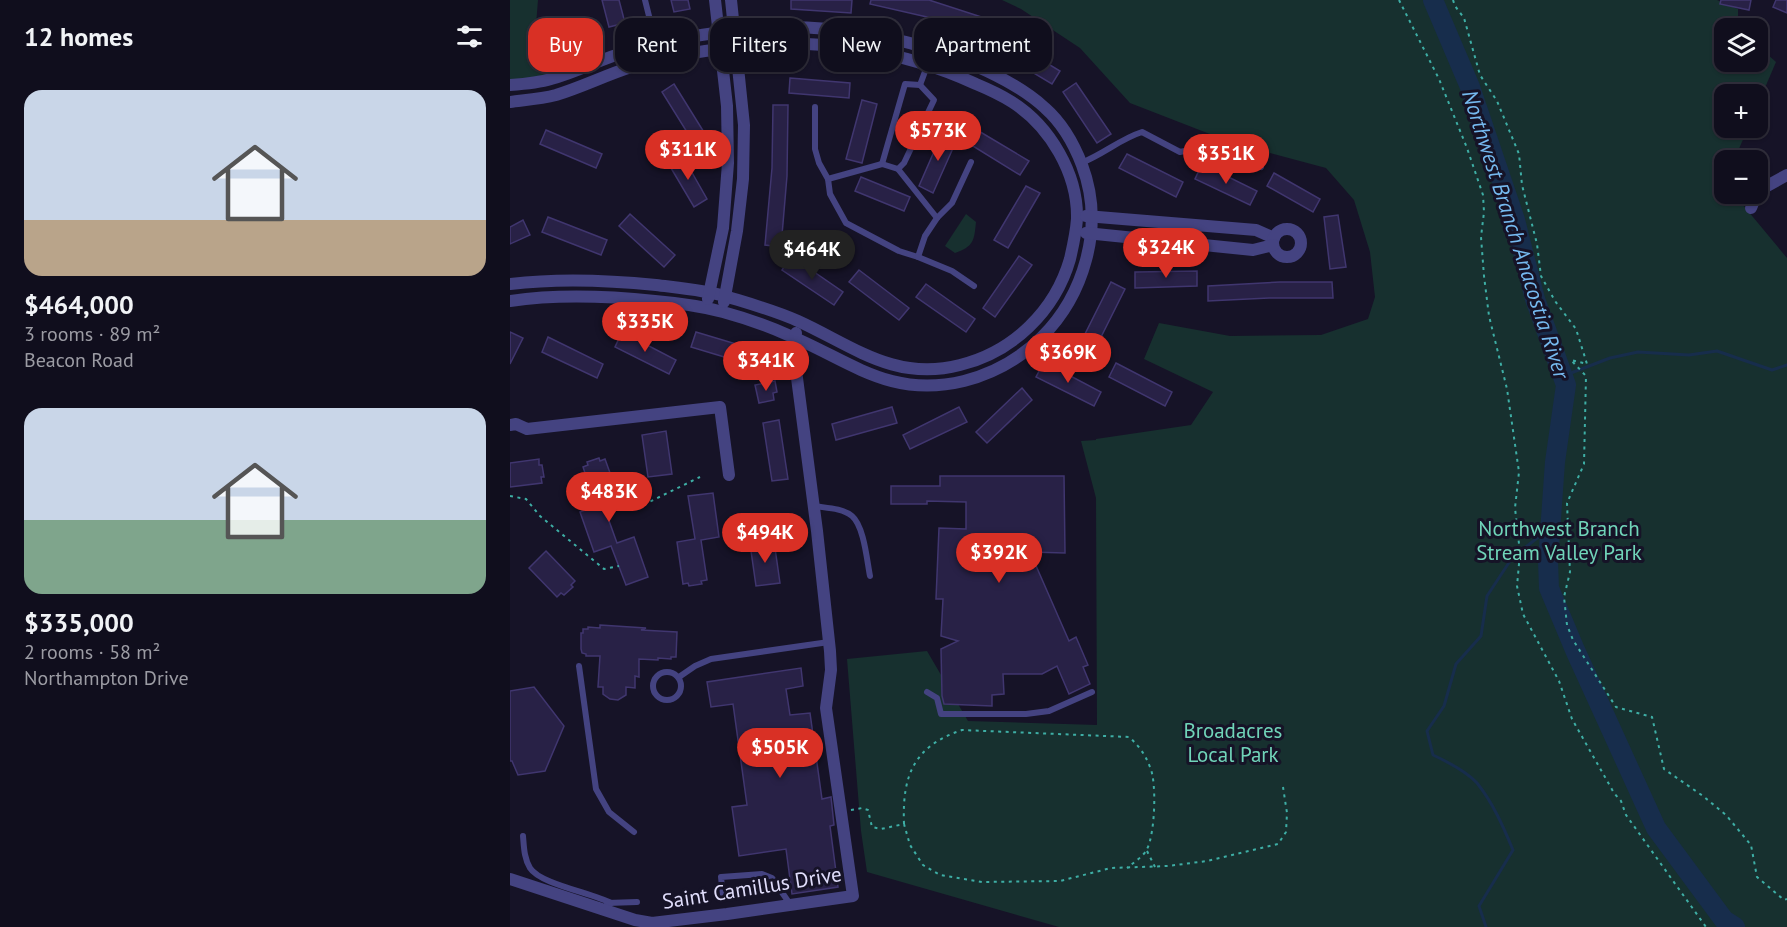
<!DOCTYPE html>
<meta charset="utf-8">
<style>
body{margin:0;font-family:"PT Sans",sans-serif;background:#191726;color:#f1f3f6;height:100vh;display:flex;flex-direction:column;font-size:22px;white-space:nowrap}
*{box-sizing:border-box;margin:0}
p{font-size:20px;color:#9c9ca4}
.icon{flex:none;width:33px;height:33px;fill:none;stroke:currentColor;stroke-width:2;stroke-linecap:round;stroke-linejoin:round}
.map{position:relative;flex:1;overflow:hidden}
.side{display:flex;flex-direction:column;background:#100e1d;width:510px}
.side>*{flex:none}
.banner{position:absolute;left:18px;top:18px;width:570px;height:54px;display:flex;gap:12px}
.buttons{position:absolute;left:1204px;top:18px;display:grid;gap:12px}
.buttons a{display:grid;place-items:center;width:54px;height:54px;border-radius:12px;background:#100e1d;box-shadow:0 2px 4px #0004,0 0 0 2px #302e3b;font-size:30px}
.price{position:absolute;translate:-50% -51px;padding:0 14px;border-radius:21px;background:#d93025;color:#fff;font-size:20px;line-height:39px;filter:drop-shadow(0 2px 3px #0008)}
.price::after{content:'';position:absolute;left:50%;top:36px;width:18px;height:14px;margin-left:-9px;background:inherit;clip-path:polygon(0 0,100% 0,50% 100%)}
.price.current{background:#222;color:#fff}
ul{padding:0;list-style:none}
li{display:grid;align-content:center;gap:12px;height:318px;padding:0 24px}
li span{display:grid;place-items:center;height:186px;border-radius:18px;color:#555}
li>.icon{margin-inline-start:auto}
span .icon{width:108px;height:108px;fill:#fffc;stroke-width:1}
li b{font-size:26px}
h2{display:flex;justify-content:space-between;align-items:center;height:72px;padding:0 24px;font-size:26px}
.tag{padding:0 21px;border-radius:18px;background:#100e1d;box-shadow:0 2px 4px #0004,0 0 0 2px #302e3b;font-size:21px;line-height:54px}
.tag.current{background:#d93025;color:#fff}
main{display:flex;flex:1;min-height:0}
.map>svg:first-child{display:block}
.green{fill:#17302f}
.lines{fill:none;stroke-linecap:round;stroke-linejoin:round}
.stream{stroke:#172d4c;stroke-width:3}
.river{stroke:#172d4c;stroke-width:20}
.building{fill:#282146;stroke:#40366f;stroke-width:1.5}
.path{stroke:#3eaea5;stroke-width:2;stroke-dasharray:3 4.5;stroke-linecap:butt}
.lane{stroke:#444381;stroke-width:6}
.street{stroke:#444381;stroke-width:12}
.labels{text-anchor:middle;stroke-width:6;stroke-linejoin:round;paint-order:stroke}
.park-label{font-size:21px;fill:#70d4b9;stroke:#161327}
.street-label{font-size:21px;fill:#e0ddfb;stroke:#161327}
.water-label{font-size:22px;font-style:italic;fill:#76baf0;stroke:#161327}
</style>
<main>
<section class="side">
<h2>12 homes<svg class="icon" aria-label="filters" viewBox="0 0 24 24"><path d="M4 7h16M4 17h16"/><circle cx="9" cy="7" r="2"/><circle cx="15" cy="17" r="2"/></svg></h2>
<ul>
<li><span style="background:linear-gradient(#c9d6e8 70%,#b9a48a 0)"><svg class="icon" aria-label="home" viewBox="0 0 24 24"><path d="M3 11l9-7 9 7M6 9v11h12V9"/></svg></span><div><b>$464,000</b><p>3 rooms · 89 m²</p><p>Beacon Road</p></div></li>
<li><span style="background:linear-gradient(#c9d6e8 60%,#7fa58c 0)"><svg class="icon" aria-label="home" viewBox="0 0 24 24"><path d="M3 11l9-7 9 7M6 9v11h12V9"/></svg></span><div><b>$335,000</b><p>2 rooms · 58 m²</p><p>Northampton Drive</p></div></li>
</ul>
</section>
<div class="map">
<svg width="1277" height="927" viewBox="0 0 1277 927">
<rect width="100%" height="100%" fill="#161327"/>
<g class="green">
<polygon points="0,0 28,0 26,25 20,30 30,47 48,72 18,79 0,80"/>
<polygon points="492,0 1207,0 1228,9 1228,28 1215,28 1215,62 1248,62 1248,46 1266,62 1248,104 1248,94 1215,94 1215,128 1238,128 1228,151 1228,160 1215,160 1215,194 1228,194 1228,199 1277,258 1277,927 549,927 357,872 351,831 337,659 417,651 458,721 587,725 586,498 571,441 586,440 586,439 681,425 703,392 634,359 649,323 720,336 811,335 858,319 865,297 860,252 844,200 816,168 723,143 620,103 570,48 511,9"/>
<path d="M456,214L466,222C464,241 464,246 445,253L435,246Z"/>
</g>
<g class="lines">
<g class="stream">
<polyline points="1053,376 1100,358 1128,352 1179,355 1207,351 1262,370 1277,365"/>
<path d="M976,927L969,906L1003,850C993,826 983,803 967,783C956,771 938,762 923,755L917,731L934,706L946,664L971,636L977,596L1002,558L1041,527"/>
</g>
<polyline class="river" points="923,0 960,87 1005,220 1025,299 1056,385 1045,462 1038,561 1039,588 1065,650 1146,828 1214,920 1225,927"/>
</g>
<g class="building">
<polygon points="92,0 109,0 115,23 99,27"/>
<polygon points="161,0 178,0 180,9 164,12"/>
<polygon points="281,0 342,0 341,13 281,9"/>
<polygon points="361,0 419,0 490,23 485,39 417,17 360,4"/>
<polygon points="1211,0 1241,0 1239,10 1210,4"/>
<polygon points="1266,0 1277,0 1277,13 1263,7"/>
<polygon points="497,39 550,71 542,84 489,52"/>
<polygon points="280,78 340,83 339,98 279,93"/>
<polygon points="566,83 601,134 587,143 553,92"/>
<polygon points="164,84 197,137 185,145 152,92"/>
<polygon points="352,100 367,104 352,163 336,159"/>
<polygon points="263,105 278,105 277,176 271,247 255,245 262,168"/>
<polygon points="36,130 92,154 86,168 30,144"/>
<polygon points="467,130 519,161 510,175 458,143"/>
<polygon points="433,131 448,137 423,193 409,186"/>
<polygon points="617,154 673,182 666,197 609,168"/>
<polygon points="172,155 197,199 184,207 158,163"/>
<polygon points="692,164 747,191 740,205 685,179"/>
<polygon points="764,173 810,199 803,212 757,186"/>
<polygon points="351,177 400,197 394,211 345,191"/>
<polygon points="516,186 530,193 498,248 484,240"/>
<polygon points="120,214 165,255 154,267 109,226"/>
<polygon points="828,215 836,267 820,269 814,217"/>
<polygon points="38,217 97,240 91,255 32,232"/>
<polygon points="13,220 20,235 0,244 0,227"/>
<polygon points="281,256 333,292 324,305 272,270"/>
<polygon points="509,256 522,265 485,317 473,308"/>
<polygon points="349,270 399,308 389,320 339,282"/>
<polygon points="687,271 687,286 625,288 625,272"/>
<polygon points="601,282 615,289 587,345 573,338"/>
<polygon points="822,282 823,298 759,298 698,301 698,286 770,282"/>
<polygon points="416,284 465,319 456,332 406,297"/>
<polygon points="0,332 13,338 0,364"/>
<polygon points="112,332 166,360 159,374 105,347"/>
<polygon points="186,332 246,350 241,365 181,347"/>
<polygon points="38,337 93,364 87,378 32,352"/>
<polygon points="534,362 591,392 584,406 526,377"/>
<polygon points="606,363 662,392 655,406 599,377"/>
<polygon points="265,381 267,392 263,393 264,400 249,403 245,385"/>
<polygon points="512,388 522,400 477,443 466,432"/>
<polygon points="382,407 387,423 326,440 322,424"/>
<polygon points="449,407 457,422 400,449 393,435"/>
<polygon points="269,420 278,479 262,481 253,423"/>
<polygon points="156,431 162,474 138,477 132,435"/>
<polygon points="89,458 90,461 95,459 109,498 93,504 107,543 124,537 138,577 116,585 101,546 84,552 70,512 86,506 73,467 78,465 77,462"/>
<polygon points="29,459 29,465 32,465 34,477 31,477 32,483 0,487 0,463"/>
<polygon points="430,476 554,476 555,553 520,552 559,641 566,637 578,665 573,667 580,684 559,694 547,666 532,674 493,674 494,694 482,695 482,706 434,704 432,696 431,649 448,641 431,636 433,599 426,599 429,528 456,529 456,502 417,501 417,504 381,504 381,486 430,486"/>
<polygon points="203,493 209,537 191,540 197,580 191,581 192,584 179,586 178,583 173,584 167,542 185,539 178,496"/>
<polygon points="264,541 270,583 246,586 240,544"/>
<polygon points="36,551 65,581 61,585 63,587 54,595 51,593 47,597 19,568"/>
<polygon points="90,625 136,628 131,630 167,632 166,657 161,657 161,659 148,658 148,660 129,659 129,677 125,676 125,688 116,687 116,695 108,700 100,699 93,694 93,687 88,687 90,656 76,656 76,654 72,653 71,649 71,633 73,633 73,629 78,629 78,627 90,628"/>
<polygon points="291,668 293,686 276,689 280,715 300,713 312,799 321,797 324,825 320,826 328,887 282,894 276,849 229,856 222,807 237,805 223,704 201,707 197,682"/>
<polygon points="24,687 54,726 35,771 8,775 2,761 0,761 0,691"/>
</g>
<g class="lines">
<g class="path">
<polyline points="889,0 929,79 957,148 973,195 974,212 971,237 974,276 979,316 997,389 1009,472 1005,508 1010,553 1007,586 1013,614 1049,681 1062,719 1104,793 1111,801 1116,815 1196,927"/>
<polyline points="943,0 945,6 954,18 970,75 987,101 1009,154 1012,185 1027,244 1031,276 1045,301 1066,329 1077,364 1061,360 1076,376 1074,464 1057,503 1060,572 1054,597 1057,625 1063,640 1106,707 1142,717 1154,769 1193,796 1216,815 1241,845 1247,877 1274,900 1277,899"/>
<polyline points="0,496 16,499 30,516 94,569 109,566"/>
<polyline points="127,508 190,477"/>
<polyline points="341,810 352,808 358,810 362,827 371,829 394,824 400,845 413,865 430,875 472,882 550,881 601,868 658,866 697,861 768,844 776,832 777,813 773,787"/>
<path d="M394,824C392,775 404,746 452,730L619,737C629,746 635,754 640,767C647,782 645,834 637,849C634,856 623,863 617,868"/>
<polyline points="637,851 645,867"/>
</g>
<g class="lane">
<polyline points="135,0 146,44"/>
<polyline points="410,85 423,50"/>
<polyline points="305,107 305,149 309,163 318,179 320,194 336,223 389,251 408,257 415,236 427,218 442,203 461,162"/>
<path d="M571,163C594,154 610,139 632,132L670,152L707,144L751,167"/>
<polyline points="372,164 395,84 410,85 424,100 394,163 388,169"/>
<polyline points="318,179 372,164 388,169 427,218"/>
<polyline points="408,257 442,271 464,286"/>
<path d="M304,506C316,508 332,508 342,516C354,526 357,561 360,576"/>
<polyline points="69,666 86,789 99,812 124,832"/>
<circle cx="157" cy="686" r="14"/>
<polyline points="169,677 185,666 201,659 319,642"/>
<polyline points="417,692 427,698 431,714 516,714 539,711 582,692"/>
<path d="M13,836C14,847 14,858 20,868C30,884 82,893 101,903"/>
<polyline points="213,896 211,877 252,874 262,878 280,904"/>
<polyline points="97,903 127,902"/>
</g>
<g class="street">
<path d="M0,85C14,84 28,83 41,79C68,72 92,58 119,51C152,41 186,35 221,31C307,20 398,34 477,71C498,81 518,92 535,108C552,123 564,144 572,165C584,197 585,227 576,260C560,320 515,365 454,381C380,399 341,361 278,335C258,326 235,318 213,312C191,306 168,303 145,301C97,296 48,294 0,301"/>
<path d="M0,102C15,100 31,99 46,95C72,87 96,75 121,67C155,56 191,51 226,47C306,37 393,50 466,84C478,89 491,95 502,102C540,126 568,174 567,219C566,233 563,246 560,259C545,311 503,352 450,365C385,382 343,346 288,321C266,311 241,304 218,297C195,290 170,288 146,285C97,280 49,278 0,284"/>
<polyline points="1248,191 1277,175"/>
<polyline points="1241,208 1247,194"/>
<polyline points="576,216 746,230 764,238"/>
<circle cx="777" cy="243" r="14"/>
<polyline points="576,233 743,250 763,245"/>
<polyline points="198,299 213,228 218,163 217,106 205,0"/>
<polyline points="214,302 227,231 233,179 234,125 221,0"/>
<polyline points="0,425 6,424 17,429 210,407 219,475"/>
<polyline points="0,879 125,920 142,923 217,914 343,896 316,708 321,670 320,651 307,531 284,355 286,333"/>
</g>
</g>
<g class="labels">
<g class="park-label">
<text x="1049" y="536">Northwest Branch<tspan x="1049" dy="24">Stream Valley Park</tspan></text>
<text x="723" y="738">Broadacres<tspan x="723" dy="24">Local Park</tspan></text>
</g>
<g class="street-label">
<text transform="translate(242 888) rotate(-9)" y="7">Saint Camillus Drive</text>
</g>
<g class="water-label">
<text transform="translate(1006 234) rotate(72)" y="8">Northwest Branch Anacostia River</text>
</g>
</g>
</svg>
<div class="buttons">
<a><svg class="icon" aria-label="layers" viewBox="0 0 24 24"><path d="M12 4l9 5-9 5-9-5zM3 14l9 5 9-5"/></svg></a>
<a>+</a>
<a>−</a>
</div>
<b class="price" style="left:428px;top:162px">$573K</b>
<b class="price" style="left:178px;top:181px">$311K</b>
<b class="price" style="left:716px;top:185px">$351K</b>
<b class="price" style="left:656px;top:279px">$324K</b>
<b class="price current" style="left:302px;top:281px">$464K</b>
<b class="price" style="left:135px;top:353px">$335K</b>
<b class="price" style="left:558px;top:384px">$369K</b>
<b class="price" style="left:256px;top:392px">$341K</b>
<b class="price" style="left:99px;top:523px">$483K</b>
<b class="price" style="left:255px;top:564px">$494K</b>
<b class="price" style="left:489px;top:584px">$392K</b>
<b class="price" style="left:270px;top:779px">$505K</b>
<div class="banner">
<a class="tag current">Buy</a>
<a class="tag">Rent</a>
<a class="tag">Filters</a>
<a class="tag">New</a>
<a class="tag">Apartment</a>
</div>
</div>
</main>
